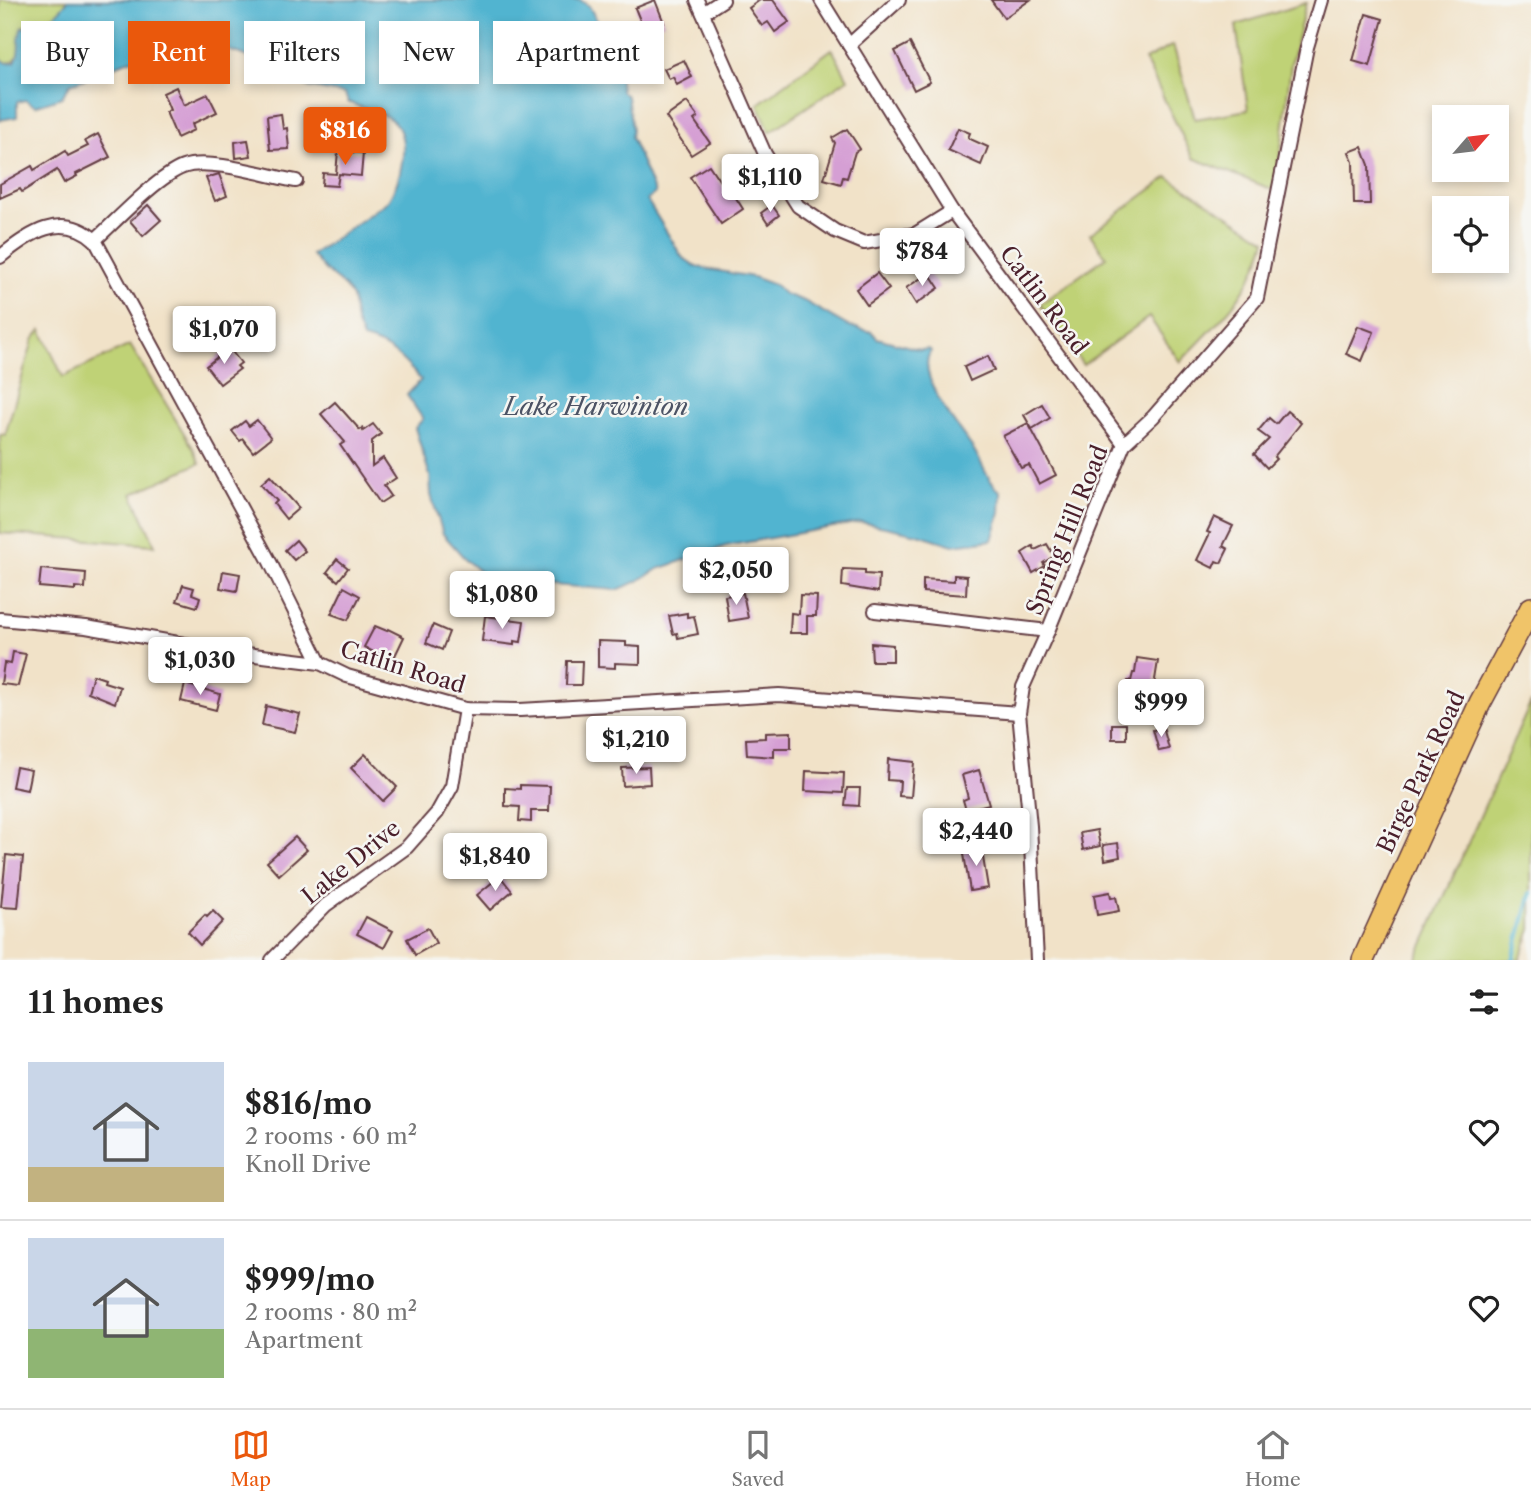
<!DOCTYPE html>
<meta charset="utf-8">
<style>
body{margin:0;font-family:"Libre Caslon Text",serif;background:#f2f2f2;color:#222;height:100vh;display:flex;flex-direction:column;font-size:26px;white-space:nowrap}
*{box-sizing:border-box;margin:0}
p{font-size:23px;color:#767676}
.icon{flex:none;width:38px;height:38px;fill:none;stroke:currentColor;stroke-width:2;stroke-linecap:round;stroke-linejoin:round}
.map{position:relative;height:960px;overflow:hidden}
.sheet{display:flex;flex-direction:column;background:#fff;flex:1}
.sheet>*{flex:none}
.top-card{position:absolute;left:21px;top:21px;width:700px;height:63px;display:flex;gap:14px}
.needle{width:46px;rotate:62deg}
.controls{position:absolute;left:1432px;top:105px;display:grid;gap:14px}
.controls a{display:grid;place-items:center;width:77px;height:77px;border-radius:0px;background:#fff;box-shadow:0 4px 10px #0003;font-size:35px}
.price{position:absolute;translate:-50% -60px;padding:0 16px;border-radius:7px;background:#fff;color:#222;font-size:23px;line-height:46px;filter:drop-shadow(0 2px 4px #0008)}
.price::after{content:'';position:absolute;left:50%;top:42px;width:21px;height:16px;margin-left:-10px;background:inherit;clip-path:polygon(0 0,100% 0,50% 100%)}
.price.selected{background:#ea580c;color:#fff}
ul{padding:0;list-style:none}
li{display:flex;align-items:center;gap:21px;height:175px;padding:0 28px}
li+li{border-top:2px solid #e0e0e0}
li span{display:grid;place-items:center;flex:none;width:196px;height:140px;border-radius:0px;color:#555}
li>.icon{margin-inline-start:auto}
span .icon{width:84px;height:84px;fill:#fffc;stroke-width:1}
li b{font-size:30px}
h2{display:flex;justify-content:space-between;align-items:center;height:84px;padding:0 28px;font-size:30px}
.tag{padding:0 24px;border-radius:0px;background:#fff;box-shadow:0 4px 10px #0003;font-size:24px;line-height:63px}
.tag.selected{background:#ea580c;color:#fff}
.tabs{display:flex;justify-content:space-around;align-items:center;height:98px;border-top:2px solid #e0e0e0;background:#fff;font-size:19px;color:#767676}
.tabs a{display:grid;justify-items:center;gap:4px}
.tabs .selected{color:#ea580c}
.map>svg:first-child{display:block}
.green{fill:#bfd276;stroke:#847850;stroke-width:2}
.water{fill:#51b4d0;stroke:#4e6a7e;stroke-width:2}
.lines{fill:none;stroke-linecap:round;stroke-linejoin:round}
.stream{stroke:#51b4d0;stroke-width:4.5}
.building{fill:#d59fd4}
.minor-casing{stroke:#633c43;stroke-width:16}
.primary-casing{stroke:#633c43;stroke-width:24}
.minor{stroke:#fff;stroke-width:12}
.primary{stroke:#f0c469;stroke-width:21}
.labels{text-anchor:middle;stroke-width:5;stroke-linejoin:round;paint-order:stroke}
.street-label{font-size:23px;fill:#4a1f2b;stroke:#f6f6f2}
.water-label{font-size:24px;font-style:italic;fill:#4c5365;stroke:#f6f6f2}
</style>
<div class="map">
<svg width="1531" height="960" viewBox="0 0 1531 960">
<rect width="100%" height="100%" fill="#f6f6f2"/>
<filter id="ink" filterUnits="userSpaceOnUse"><feTurbulence type="fractalNoise" baseFrequency=".0143" numOctaves="2"/><feDisplacementMap in="SourceGraphic" scale="14" xChannelSelector="R" yChannelSelector="G"/><feConvolveMatrix kernelMatrix="1 2 1 2 8 2 1 2 1" color-interpolation-filters="sRGB"/></filter>
<filter id="wash" filterUnits="userSpaceOnUse"><feTurbulence type="fractalNoise" baseFrequency=".00686" numOctaves="4" result="noise"/><feDisplacementMap in="SourceGraphic" scale="28" xChannelSelector="R" yChannelSelector="G"/><feGaussianBlur stdDeviation="1.57" result="paint"/><feColorMatrix in="noise" values="0 0 0 0 0 0 0 0 0 0 0 0 0 0 0 0 0 1.4 0 .05"/><feComposite in="paint" operator="in"/></filter>
<g filter="url(#wash)">
<rect width="100%" height="100%" fill="#f1e2c8"/>
<g class="green">
<path d="M0,0H68C60,13 40,33 24,26C22,40 23,61 7,63L0,58Z"/>
<polygon points="1306,3 1291,64 1276,191 1193,158 1145,60 1173,45 1195,119 1248,110 1236,25"/>
<polygon points="832,49 848,79 770,132 758,104"/>
<path d="M1168,177L1266,240C1249,298 1221,319 1180,362L1149,317L1083,365L1040,304L1106,257L1090,234Z"/>
<polygon points="41,330 63,377 130,345 193,448 200,463 132,494 155,545 0,533 0,434 5,435 33,340"/>
<polygon points="1531,702 1531,929 1520,960 1416,960"/>
</g>
<path class="water" d="M68,0H580L589,6L618,60L621,91L627,97L632,128L631,137L655,193L647,200L682,257L697,267L753,277L775,285L784,294L804,301L848,326L872,332L877,338L921,350L929,349L931,351C914,374 958,428 972,447C983,463 986,480 1001,492L1000,513L992,540L953,545L918,534L861,522L726,546L658,569L636,582L617,590L501,581L484,575L467,561L443,534L431,495L430,476L415,428L423,419L407,395L421,380C404,360 390,345 363,339L356,322L352,297L344,286L324,269L312,255L388,201C400,182 412,140 394,122C382,111 362,109 348,102L345,94L309,87L299,82L292,85L287,82L290,76C265,66 241,51 214,47C197,44 184,53 167,56C155,58 144,56 130,60C110,67 91,78 70,84L62,97L35,106L25,100L17,102V117L0,120V58L7,63L15,62C22,52 16,39 22,27C25,27 29,29 33,29C42,29 63,8 68,0Z"/>
<g class="lines">
<polyline class="stream" points="1513,960 1531,893"/>
</g>
<g id="blocks">
<g class="building">
<polygon points="655,0 664,23 644,30 635,8"/>
<polygon points="760,0 773,0 789,22 775,32 768,22 762,26 749,8"/>
<polygon points="991,0 1030,0 1004,18"/>
<polygon points="1366,14 1383,19 1370,66 1353,61"/>
<polygon points="910,43 930,82 914,90 895,51"/>
<polygon points="684,60 692,77 677,85 673,77 669,79 664,69"/>
<polygon points="176,87 184,105 208,94 217,112 192,124 194,130 177,138 166,112 170,110 163,93"/>
<polygon points="687,102 698,117 694,120 710,143 691,155 666,117"/>
<polygon points="281,114 283,129 287,128 289,149 270,150 267,116"/>
<polygon points="958,128 970,133 968,138 988,147 981,165 948,150"/>
<polygon points="847,129 860,149 855,152 847,178 843,177 841,184 824,179 835,143 832,138"/>
<polygon points="98,134 110,157 76,174 77,176 64,183 57,170 22,192 20,189 0,198 0,184 32,166 34,170 65,151 68,156 88,146 85,141"/>
<polygon points="248,140 251,156 236,158 235,142"/>
<polygon points="1362,147 1369,165 1370,204 1354,204 1353,162 1349,152"/>
<polygon points="338,151 363,153 361,176 339,174 337,186 322,185 323,173 336,174"/>
<polygon points="709,165 727,192 731,190 743,209 721,224 690,177"/>
<polygon points="219,174 227,196 215,201 206,178"/>
<polygon points="148,205 161,220 143,236 130,221"/>
<polygon points="772,205 779,215 768,224 761,213"/>
<polygon points="877,273 889,289 867,305 856,289"/>
<polygon points="929,273 939,288 916,304 906,288"/>
<polygon points="222,323 235,337 226,345 213,331"/>
<polygon points="1358,326 1374,332 1362,361 1346,354"/>
<polygon points="229,348 241,363 237,366 240,369 220,384 206,366"/>
<polygon points="988,356 994,370 970,381 964,367"/>
<polygon points="335,402 360,430 362,428 363,431 373,424 381,434 372,441 372,466 383,458 396,478 384,486 391,496 380,503 340,445 345,442 321,414"/>
<polygon points="1042,404 1050,418 1032,429 1024,415"/>
<polygon points="1287,411 1301,423 1274,457 1276,459 1267,468 1254,454 1269,439 1258,431 1269,418 1276,424"/>
<polygon points="257,420 271,438 253,452 243,439 240,441 232,431 245,421 249,426"/>
<polygon points="1028,423 1056,475 1039,484 1029,465 1021,468 1003,436"/>
<polygon points="270,476 299,508 286,519 274,504 277,501 261,484"/>
<polygon points="1214,517 1233,526 1223,546 1228,549 1221,563 1216,561 1213,568 1197,560 1210,533 1207,532"/>
<polygon points="296,540 305,551 294,560 285,550"/>
<polygon points="1047,544 1054,556 1043,563 1045,566 1033,573 1022,553 1033,546 1035,550"/>
<polygon points="337,559 348,568 338,581 327,572"/>
<polygon points="41,569 86,573 85,588 75,587 75,590 39,587"/>
<polygon points="843,569 865,570 865,574 879,575 878,592 842,586"/>
<polygon points="223,571 240,574 237,591 220,588"/>
<polygon points="954,575 967,576 966,595 923,592 923,579 954,581"/>
<polygon points="183,585 194,588 192,594 200,597 197,607 177,601"/>
<polygon points="344,587 360,596 348,620 331,614"/>
<polygon points="743,593 748,618 729,621 725,596"/>
<polygon points="800,595 817,596 816,616 807,616 807,633 790,633 791,613 799,614"/>
<polygon points="687,613 687,617 694,616 698,634 678,638 677,633 673,634 669,616"/>
<polygon points="485,616 524,621 521,642 514,641 514,645 482,641"/>
<polygon points="433,625 449,632 442,650 426,643"/>
<polygon points="375,626 387,631 388,629 404,637 392,662 364,647"/>
<polygon points="598,641 626,642 626,646 640,647 640,664 615,663 615,668 598,667"/>
<polygon points="871,643 893,645 893,661 872,661"/>
<polygon points="13,652 26,654 18,686 1,684 4,663 11,664"/>
<polygon points="1137,658 1158,661 1150,711 1128,708 1129,700 1125,699 1128,681 1131,681 1133,673 1135,673"/>
<polygon points="567,661 582,661 581,685 566,685"/>
<polygon points="93,675 105,679 104,682 120,687 115,703 88,692"/>
<polygon points="185,684 220,694 216,710 181,701"/>
<polygon points="266,706 300,714 295,732 262,725"/>
<rect x="1112" y="724" width="14" height="15"/>
<polygon points="1163,727 1169,749 1159,751 1153,730"/>
<polygon points="791,732 791,748 774,748 774,757 747,755 746,739 765,738 765,733"/>
<polygon points="365,754 397,787 383,801 351,768"/>
<polygon points="888,759 914,762 911,797 899,796 900,781 887,780"/>
<polygon points="16,767 31,770 27,790 12,787"/>
<polygon points="649,767 650,784 623,786 622,768"/>
<polygon points="979,770 989,804 966,810 963,800 968,798 962,775"/>
<polygon points="806,771 844,773 843,793 805,791"/>
<polygon points="520,785 550,786 549,811 531,811 531,822 519,821 520,807 505,806 505,788 520,789"/>
<polygon points="847,788 860,788 859,806 845,805"/>
<polygon points="1097,830 1100,846 1083,850 1080,833"/>
<polygon points="295,837 307,850 279,875 267,862"/>
<polygon points="1118,843 1120,857 1105,860 1103,845"/>
<polygon points="981,845 988,888 970,891 963,848"/>
<polygon points="6,855 23,857 18,908 1,907"/>
<polygon points="500,876 512,891 490,910 477,895"/>
<polygon points="1110,892 1111,898 1116,897 1119,911 1097,915 1094,895"/>
<polygon points="213,911 223,921 200,945 188,932 205,915 207,917"/>
<polygon points="366,917 393,931 384,948 357,934"/>
<polygon points="428,928 436,943 415,955 407,939"/>
</g>
</g>
</g>
<g filter="url(#ink)">
<use href="#blocks" fill-opacity="0" stroke="#633c43" stroke-width="2"/>
<g class="lines">
<g class="minor-casing">
<g id="minor">
<polyline points="697,0 765,154 798,206 835,231 864,243 915,234 952,211"/>
<polyline points="821,0 952,211 1124,444"/>
<polyline points="703,13 723,0"/>
<polyline points="849,45 899,0"/>
<path d="M95,240C117,220 157,177 183,167C208,157 268,176 296,181"/>
<path d="M0,257C28,234 62,210 95,240L270,562L320,663L347,676L465,709L520,710L779,695L1019,713"/>
<polyline points="875,611 1048,631"/>
<polyline points="0,619 86,627 230,652 320,663"/>
<polyline points="272,960 326,905 407,847 437,813 452,786 465,709"/>
<polyline points="1037,960 1030,826 1019,713 1023,687 1048,631 1124,444 1153,417 1257,298 1307,47 1321,0"/>
</g>
</g>
<g class="primary-casing">
<polyline id="primary" points="1363,960 1480,703 1531,608"/>
</g>
<use href="#minor" class="minor"/>
<use href="#primary" class="primary"/>
</g>
</g>
<g class="labels">
<g class="street-label">
<text transform="translate(1044 300) rotate(53)" y="8">Catlin Road</text>
<text transform="translate(1067 530) rotate(-68)" y="8">Spring Hill Road</text>
<text transform="translate(403 667) rotate(17)" y="8">Catlin Road</text>
<text transform="translate(1421 772) rotate(-65)" y="8">Birge Park Road</text>
<text transform="translate(351 862) rotate(-39)" y="8">Lake Drive</text>
</g>
<g class="water-label">
<text x="596" y="415">Lake Harwinton</text>
</g>
</g>
</svg>
<div class="controls">
<a><svg class="needle" viewBox="-14 -14 28 28"><path d="M0-13l5 13h-10z" fill="#e53935"/><path d="M0 13l5-13h-10z" fill="#767676"/></svg></a>
<a><svg class="icon" aria-label="locate" viewBox="0 0 24 24"><circle cx="12" cy="12" r="6"/><path d="M12 2v4M12 18v4M2 12h4M18 12h4"/></svg></a>
</div>
<b class="price selected" style="left:345px;top:167px">$816</b>
<b class="price" style="left:770px;top:214px">$1,110</b>
<b class="price" style="left:922px;top:288px">$784</b>
<b class="price" style="left:224px;top:366px">$1,070</b>
<b class="price" style="left:736px;top:607px">$2,050</b>
<b class="price" style="left:502px;top:631px">$1,080</b>
<b class="price" style="left:200px;top:697px">$1,030</b>
<b class="price" style="left:1161px;top:739px">$999</b>
<b class="price" style="left:636px;top:776px">$1,210</b>
<b class="price" style="left:976px;top:868px">$2,440</b>
<b class="price" style="left:495px;top:893px">$1,840</b>
<div class="top-card">
<a class="tag">Buy</a>
<a class="tag selected">Rent</a>
<a class="tag">Filters</a>
<a class="tag">New</a>
<a class="tag">Apartment</a>
</div>
</div>
<section class="sheet">
<h2>11 homes<svg class="icon" aria-label="filters" viewBox="0 0 24 24"><path d="M4 7h16M4 17h16"/><circle cx="9" cy="7" r="2"/><circle cx="15" cy="17" r="2"/></svg></h2>
<ul>
<li><span style="background:linear-gradient(#c9d6e8 75%,#c2b280 0)"><svg class="icon" aria-label="home" viewBox="0 0 24 24"><path d="M3 11l9-7 9 7M6 9v11h12V9"/></svg></span><div><b>$816/mo</b><p>2 rooms · 60 m²</p><p>Knoll Drive</p></div><svg class="icon" aria-label="heart" viewBox="0 0 24 24"><path d="M12 20l-8-8c-3-5 5-10 8-4 3-6 11-1 8 4z"/></svg></li>
<li><span style="background:linear-gradient(#c9d6e8 65%,#8fb573 0)"><svg class="icon" aria-label="home" viewBox="0 0 24 24"><path d="M3 11l9-7 9 7M6 9v11h12V9"/></svg></span><div><b>$999/mo</b><p>2 rooms · 80 m²</p><p>Apartment</p></div><svg class="icon" aria-label="heart" viewBox="0 0 24 24"><path d="M12 20l-8-8c-3-5 5-10 8-4 3-6 11-1 8 4z"/></svg></li>
</ul>
</section>
<nav class="tabs">
<a class="selected"><svg class="icon" aria-label="map" viewBox="0 0 24 24"><path d="M3 6l6-2 6 2 6-2v14l-6 2-6-2-6 2zM9 4v14M15 6v14"/></svg>Map</a>
<a><svg class="icon" aria-label="saved" viewBox="0 0 24 24"><path d="M7 4h10v16l-5-4-5 4z"/></svg>Saved</a>
<a><svg class="icon" aria-label="home" viewBox="0 0 24 24"><path d="M3 11l9-7 9 7M6 9v11h12V9"/></svg>Home</a>
</nav>
